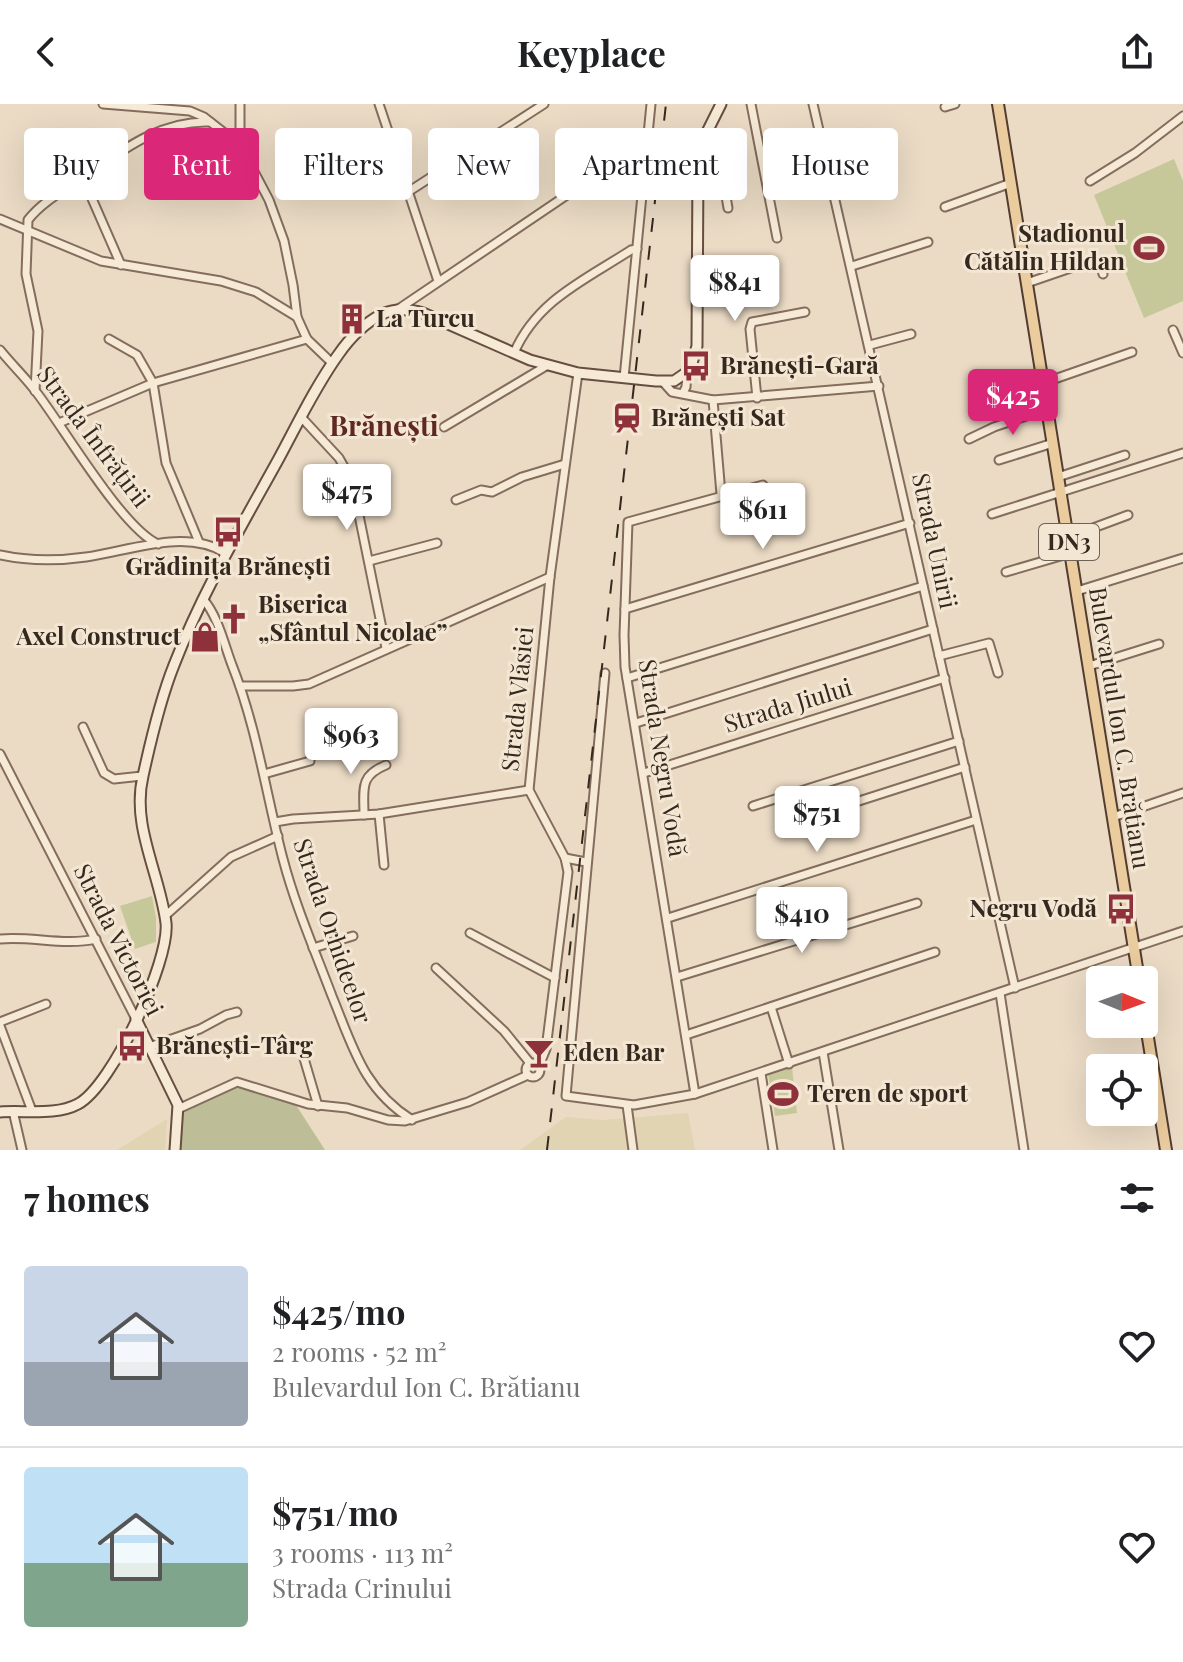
<!DOCTYPE html>
<meta charset="utf-8">
<style>
body{margin:0;font-family:"Playfair Display",serif;background:#f6f6f6;color:#202124;height:100vh;display:flex;flex-direction:column;font-size:30px;white-space:nowrap}
*{box-sizing:border-box;margin:0}
p{font-size:26px;color:#757577}
.icon{flex:none;width:44px;height:44px;fill:none;stroke:currentColor;stroke-width:2;stroke-linecap:round;stroke-linejoin:round}
.map{position:relative;height:1046px;overflow:hidden}
.drawer{display:flex;flex-direction:column;background:#fff;flex:1}
.drawer>*{flex:none}
.top-card{position:absolute;left:24px;top:24px;width:1136px;height:72px;display:flex;gap:16px}
.needle{width:52px;rotate:91deg}
.controls{position:absolute;left:1086px;top:862px;display:grid;gap:16px}
.controls a{display:grid;place-items:center;width:72px;height:72px;border-radius:8px;background:#fff;box-shadow:0 8px 32px #0002;font-size:40px}
.price{position:absolute;translate:-50% -68px;padding:0 18px;border-radius:8px;background:#fff;color:#222;font-size:26px;line-height:52px;filter:drop-shadow(0 2px 4px #0008)}
.price::after{content:'';position:absolute;left:50%;top:48px;width:24px;height:18px;margin-left:-12px;background:inherit;clip-path:polygon(0 0,100% 0,50% 100%)}
.price.on{background:#db2777;color:#fff}
ul{padding:0;list-style:none}
li{display:flex;align-items:center;gap:24px;height:200px;padding:0 24px}
li+li{border-top:2px solid #e0e0e0}
li span{display:grid;place-items:center;flex:none;width:224px;height:160px;border-radius:8px;color:#555}
li>.icon{margin-inline-start:auto}
span .icon{width:96px;height:96px;fill:#fffc;stroke-width:1}
li b{font-size:34px}
h2{display:flex;justify-content:space-between;align-items:center;height:96px;padding:0 24px;font-size:34px}
.chip{padding:0 28px;border-radius:8px;background:#fff;box-shadow:0 8px 32px #0002;font-size:28px;line-height:72px}
.chip.on{background:#db2777;color:#fff}
header{display:flex;justify-content:space-between;align-items:center;height:104px;padding:0 24px;background:#fff;font-size:36px;font-weight:700}
.map>svg:first-child{display:block}
.farmland{fill:#e0d4b3}
.green{fill:#c7c899}
.cemetery{fill:#bdbd98}
.lines{fill:none;stroke-linecap:round;stroke-linejoin:round}
.minor-casing{stroke:#846d5c;stroke-width:11}
.secondary-casing{stroke:#664f3f;stroke-width:13}
.primary-casing{stroke:#523d30;stroke-width:14}
.minor{stroke:#f6ead7;stroke-width:7}
.secondary{stroke:#f6ead7;stroke-width:9}
.primary{stroke:#ebcc9f;stroke-width:10}
.rail{stroke:#35281f;stroke-width:2;stroke-dasharray:14 14;stroke-linecap:butt}
.labels{text-anchor:middle;stroke-width:6;stroke-linejoin:round;paint-order:stroke}
.shield{fill:#f3e7d4;stroke:#6e6155;stroke-width:2}
.shield-label{font-size:22px;font-weight:bold;fill:#35281f}
.poi-label{font-size:24px;font-weight:bold;fill:#35281f;stroke:#f3e7d4;text-anchor:start}
.street-label{font-size:24px;fill:#35281f;stroke:#f3e7d4}
.quarter-label{font-size:28px;font-weight:bold;fill:#5f2822;stroke:#f3e7d4}
</style>
<header><svg class="icon" aria-label="back" viewBox="0 0 24 24"><path d="M15 5l-7 7 7 7"/></svg>Keyplace<svg class="icon" aria-label="share" viewBox="0 0 24 24"><path d="M12 15V3M7 8l5-5 5 5M5 13v7h14v-7"/></svg></header>
<div class="map">
<svg width="1183" height="1046" viewBox="0 0 1183 1046">
<rect width="100%" height="100%" fill="#ebdbc5"/>
<g class="farmland">
<polygon points="688,1009 695,1046 520,1046 566,1013 603,1016"/>
<polygon points="167,1015 165,1046 117,1046"/>
</g>
<g class="green">
<polygon points="1174,55 1183,77 1183,197 1144,214 1094,91"/>
<polygon points="152,792 156,814 156,838 135,845 120,802"/>
<polygon points="792,963 797,1009 775,1012 768,970"/>
</g>
<polygon class="cemetery" points="236,980 296,1001 325,1046 177,1046 180,1006"/>
<g class="lines">
<g class="minor-casing">
<g id="minor">
<polyline points="103,0 190,7 204,13 240,41"/>
<polyline points="240,0 240,41 269,96 284,137 293,181 297,213"/>
<polyline points="379,0 438,177"/>
<polyline points="751,0 777,134"/>
<polyline points="813,0 1015,884"/>
<polyline points="945,3 955,0"/>
<polyline points="825,46 868,32"/>
<polyline points="701,47 717,53 720,58 728,104"/>
<polyline points="336,58 398,57"/>
<polyline points="831,70 873,56"/>
<polyline points="83,74 121,161"/>
<polyline points="1090,77 1135,49 1183,12"/>
<polyline points="408,88 544,0"/>
<polyline points="945,103 1011,79"/>
<polyline points="0,115 101,157 221,177 256,188 297,213 307,235 332,259"/>
<polyline points="852,162 928,138"/>
<polyline points="1027,179 1088,158 1100,160 1103,170"/>
<polyline points="397,206 632,47 647,41"/>
<polyline points="1173,226 1183,249"/>
<polyline points="109,235 137,251 153,279 166,359 199,438"/>
<polyline points="870,241 911,230"/>
<path d="M0,246C12,261 26,274 37,289C64,324 122,424 158,440"/>
<path d="M514,249C537,196 585,176 631,146L637,145"/>
<polyline points="624,274 651,0"/>
<polyline points="663,278 672,288 713,296 879,282"/>
<polyline points="1043,279 1132,248"/>
<path d="M35,287L38,227L26,170L28,116C42,98 63,87 82,74C121,47 160,16 210,18"/>
<polyline points="683,289 686,283 687,270"/>
<polyline points="757,294 750,225 752,218 805,208"/>
<polyline points="713,296 721,390"/>
<polyline points="302,314 339,354 352,377 386,544"/>
<polyline points="59,319 153,279 307,235"/>
<polyline points="444,323 546,262"/>
<polyline points="969,335 994,323 1047,305"/>
<polyline points="999,356 1053,339"/>
<polyline points="1058,373 1125,351"/>
<polyline points="456,396 481,386 492,388 522,373 565,360"/>
<polyline points="992,410 1183,349"/>
<polyline points="1069,433 1128,411"/>
<path d="M0,451C28,457 58,457 86,453C129,447 186,424 225,449"/>
<polyline points="369,457 437,439"/>
<polyline points="1006,468 1071,449"/>
<polyline points="1077,487 1183,454"/>
<path d="M203,495C218,512 224,540 232,561C257,624 266,690 283,755C295,801 315,847 332,892C353,943 363,985 412,1016"/>
<polyline points="625,505 910,419"/>
<polyline points="939,552 989,539 998,569"/>
<polyline points="1089,562 1159,540"/>
<polyline points="605,569 566,992 634,1001 695,990 1183,827"/>
<polyline points="627,574 923,482"/>
<polyline points="240,582 293,582 309,580 550,473"/>
<polyline points="636,619 933,525"/>
<polyline points="83,623 104,669 114,675 142,672"/>
<polyline points="0,650 136,915"/>
<polyline points="644,669 945,574"/>
<polyline points="264,670 310,657"/>
<polyline points="753,702 959,637"/>
<polyline points="834,705 965,663"/>
<polyline points="379,710 384,761"/>
<path d="M364,711C364,685 359,672 386,661"/>
<polyline points="1113,713 1183,689"/>
<polyline points="275,718 293,715 379,710 529,686"/>
<polyline points="565,754 586,758"/>
<polyline points="165,812 231,753 278,732"/>
<polyline points="668,814 976,716"/>
<polyline points="470,829 555,874"/>
<path d="M0,835C32,832 64,842 96,835"/>
<polyline points="313,844 353,832"/>
<polyline points="436,864 504,927 530,959"/>
<polyline points="677,873 917,799"/>
<polyline points="1000,889 1024,1046"/>
<polyline points="771,903 789,960"/>
<polyline points="0,918 46,900"/>
<polyline points="0,922 32,1007"/>
<polyline points="686,931 935,848"/>
<polyline points="149,943 200,925 226,911 237,908"/>
<polyline points="823,948 839,1046"/>
<polyline points="303,951 318,1002"/>
<circle cx="533" cy="966" r="7"/>
<polyline points="539,962 546,945 568,768 565,754 529,686 550,473 578,269"/>
<polyline points="761,969 773,1046"/>
<polyline points="695,990 625,563 624,531 628,418 763,381"/>
<polyline points="627,1001 633,1046"/>
<polyline points="178,1005 237,978 308,1000 347,1004 388,1016 405,1017 468,998 528,971"/>
<polyline points="13,1007 22,1046"/>
</g>
</g>
<g class="secondary-casing">
<g id="secondary">
<polyline points="136,915 178,1001 175,1046"/>
<path d="M0,1008C24,1006 56,1012 78,1000C112,982 170,857 166,819C160,770 131,722 143,672C151,635 160,596 174,561C202,489 241,423 278,356C297,321 315,283 338,251C349,235 365,219 382,210C396,204 410,205 423,209L530,256L578,269L656,277H674L690,266L697,242L698,60L706,30L721,0"/>
</g>
</g>
<g class="primary-casing">
<g id="primary">
<polyline points="998,0 1139,876"/>
<polyline points="1144,909 1166,1046"/>
</g>
</g>
<use href="#minor" class="minor"/>
<use href="#secondary" class="secondary"/>
<use href="#primary" class="primary"/>
<polyline class="rail" points="547,1046 666,0"/>
</g>
<defs>
<g id="stadium-bare" transform="scale(2.4)"><path d="M0-5a6.5 5 0 1 0 0 10a6.5 5 0 1 0 0-10ZM-3.5-1.8h7v3.6h-7Z" fill="#8e313b" stroke="#f3e7d4" stroke-width="2.5" paint-order="stroke"/></g>
<g id="building-bare" transform="scale(2.4)"><path d="M-4-6H4V6H1V3H-1V6H-4ZM-2.5-4.3h1.7v1.8h-1.7ZM.8-4.3h1.7v1.8H.8ZM-2.5-1h1.7V.8h-1.7ZM.8-1h1.7V.8H.8Z" fill="#8e313b" stroke="#f3e7d4" stroke-width="2.5" paint-order="stroke"/></g>
<g id="bus-bare" transform="scale(2.4)"><path d="M-5-6H5V4H4V6H2V4H-2V6H-4V4H-5ZM-3.5-4V0h7V-4ZM-3.5 1.2v1.5H-2V1.2ZM2 1.2v1.5H3.5V1.2Z" fill="#8e313b" stroke="#f3e7d4" stroke-width="2.5" paint-order="stroke"/></g>
<g id="station-bare" transform="scale(2.4)"><path d="M-3-6H3Q5-6 5-4V2Q5 4 3 4L4.5 6H3L1.5 4h-3L-3 6H-4.5L-3 4Q-5 4-5 2V-4Q-5-6-3-6ZM-3.5-4v3h7v-3ZM-3.5 1v1.5H-2V1ZM2 1v1.5H3.5V1Z" fill="#8e313b" stroke="#f3e7d4" stroke-width="2.5" paint-order="stroke"/></g>
<g id="church-bare" transform="scale(2.4)"><path d="M-1.2-6h2.4v3.5h3.3v2.4h-3.3V6h-2.4V-.1h-3.3v-2.4h3.3Z" fill="#8e313b" stroke="#f3e7d4" stroke-width="2.5" paint-order="stroke"/></g>
<g id="shop-bare" transform="scale(2.4)"><path d="M-5-2.5h2.3a2.7 3.5 0 0 1 5.4 0H5L5.5 6h-11ZM-1.5-2.5h3a1.5 2.3 0 0 0-3 0Z" fill="#8e313b" stroke="#f3e7d4" stroke-width="2.5" paint-order="stroke"/></g>
<g id="bar-bare" transform="scale(2.4)"><path d="M-6-5H6L.8 .8V4.5H3.5V6h-7V4.5H-.8V.8Z" fill="#8e313b" stroke="#f3e7d4" stroke-width="2.5" paint-order="stroke"/></g>
</defs>
<g fill-rule="evenodd">
<use href="#stadium-bare" x="1149" y="144"/>
<use href="#building-bare" x="352" y="215"/>
<use href="#bus-bare" x="696" y="262"/>
<use href="#station-bare" x="627" y="314"/>
<use href="#bus-bare" x="228" y="428"/>
<use href="#church-bare" x="234" y="515"/>
<use href="#shop-bare" x="205" y="533"/>
<use href="#bus-bare" x="1121" y="805"/>
<use href="#bus-bare" x="132" y="942"/>
<use href="#bar-bare" x="539" y="949"/>
<use href="#stadium-bare" x="783" y="990"/>
</g>
<g class="labels">
<rect class="shield" x="1039" y="420" width="60" height="36" rx="6"/>
<g class="shield-label">
<text x="1069" y="446">DN3</text>
</g>
<g class="poi-label">
<text x="1125" y="138" text-anchor="end">Stadionul<tspan x="1125" dy="28">Cătălin Hildan</tspan></text>
<text x="376" y="223">La Turcu</text>
<text x="720" y="270">Brănești-Gară</text>
<text x="651" y="322">Brănești Sat</text>
<text x="228" y="471" text-anchor="middle">Grădinița Brănești</text>
<text x="258" y="509">Biserica<tspan x="258" dy="28">„Sfântul Nicolae”</tspan></text>
<text x="181" y="541" text-anchor="end">Axel Construct</text>
<text x="1097" y="813" text-anchor="end">Negru Vodă</text>
<text x="156" y="950">Brănești-Târg</text>
<text x="563" y="957">Eden Bar</text>
<text x="807" y="998">Teren de sport</text>
</g>
<g class="street-label">
<text transform="translate(93 333) rotate(53)" y="8">Strada Înfrățirii</text>
<text transform="translate(934 437) rotate(78)" y="8">Strada Unirii</text>
<text transform="translate(518 595) rotate(-84)" y="8">Strada Vlăsiei</text>
<text transform="translate(788 602) rotate(-17)" y="8">Strada Jiului</text>
<text transform="translate(1119 624) rotate(81)" y="8">Bulevardul Ion C. Brătianu</text>
<text transform="translate(662 654) rotate(81)" y="8">Strada Negru Vodă</text>
<text transform="translate(332 827) rotate(71)" y="8">Strada Orhideelor</text>
<text transform="translate(118 836) rotate(63)" y="8">Strada Victoriei</text>
</g>
<g class="quarter-label">
<text x="384" y="332">Brănești</text>
</g>
</g>
</svg>
<div class="controls">
<a><svg class="needle" viewBox="-14 -14 28 28"><path d="M0-13l5 13h-10z" fill="#e53935"/><path d="M0 13l5-13h-10z" fill="#757577"/></svg></a>
<a><svg class="icon" aria-label="locate" viewBox="0 0 24 24"><circle cx="12" cy="12" r="6"/><path d="M12 2v4M12 18v4M2 12h4M18 12h4"/></svg></a>
</div>
<b class="price" style="left:735px;top:219px">$841</b>
<b class="price on" style="left:1013px;top:333px">$425</b>
<b class="price" style="left:347px;top:428px">$475</b>
<b class="price" style="left:763px;top:447px">$611</b>
<b class="price" style="left:351px;top:672px">$963</b>
<b class="price" style="left:817px;top:750px">$751</b>
<b class="price" style="left:802px;top:851px">$410</b>
<div class="top-card">
<a class="chip">Buy</a>
<a class="chip on">Rent</a>
<a class="chip">Filters</a>
<a class="chip">New</a>
<a class="chip">Apartment</a>
<a class="chip">House</a>
</div>
</div>
<section class="drawer">
<h2>7 homes<svg class="icon" aria-label="filters" viewBox="0 0 24 24"><path d="M4 7h16M4 17h16"/><circle cx="9" cy="7" r="2"/><circle cx="15" cy="17" r="2"/></svg></h2>
<ul>
<li><span style="background:linear-gradient(#c9d6e8 60%,#9aa5b1 0)"><svg class="icon" aria-label="home" viewBox="0 0 24 24"><path d="M3 11l9-7 9 7M6 9v11h12V9"/></svg></span><div><b>$425/mo</b><p>2 rooms · 52 m²</p><p>Bulevardul Ion C. Brătianu</p></div><svg class="icon" aria-label="heart" viewBox="0 0 24 24"><path d="M12 20l-8-8c-3-5 5-10 8-4 3-6 11-1 8 4z"/></svg></li>
<li><span style="background:linear-gradient(#bfe0f5 60%,#7fa58c 0)"><svg class="icon" aria-label="home" viewBox="0 0 24 24"><path d="M3 11l9-7 9 7M6 9v11h12V9"/></svg></span><div><b>$751/mo</b><p>3 rooms · 113 m²</p><p>Strada Crinului</p></div><svg class="icon" aria-label="heart" viewBox="0 0 24 24"><path d="M12 20l-8-8c-3-5 5-10 8-4 3-6 11-1 8 4z"/></svg></li>
</ul>
</section>
